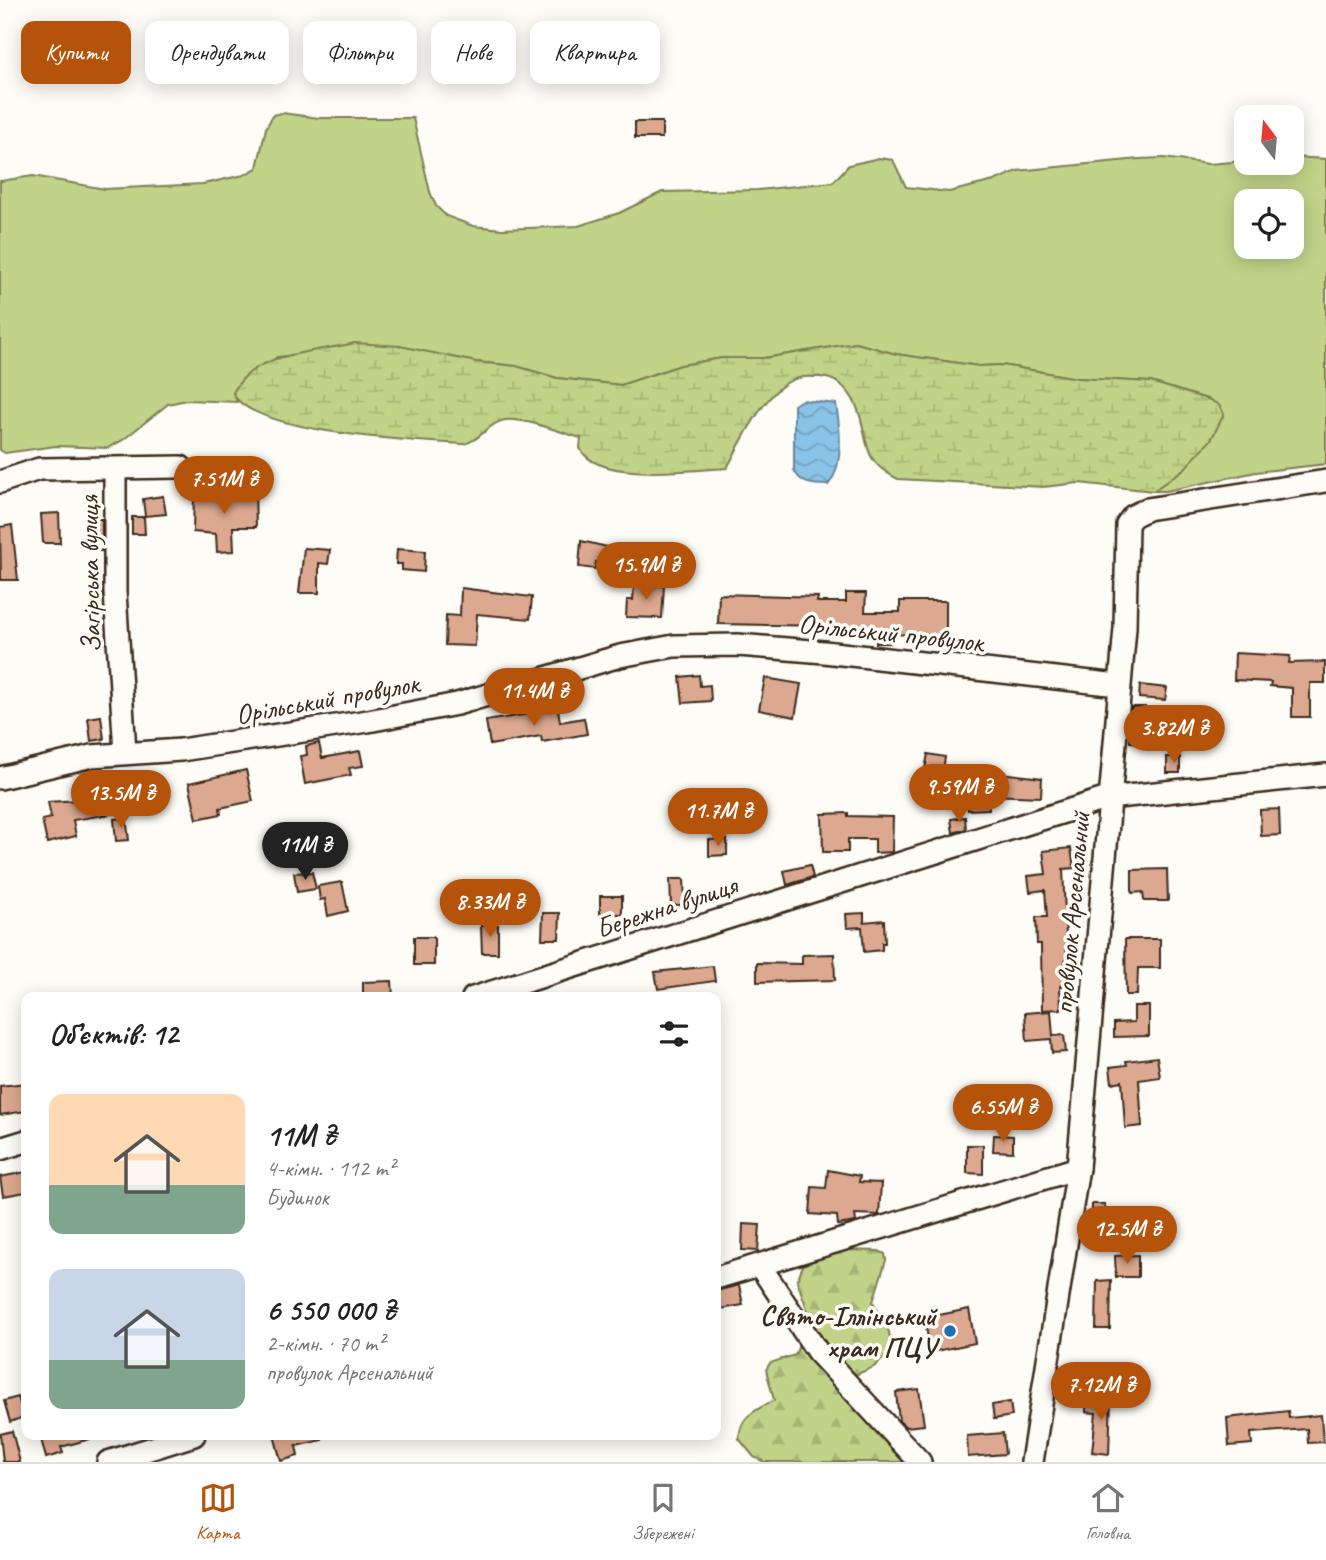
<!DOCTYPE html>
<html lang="uk">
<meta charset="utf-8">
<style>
body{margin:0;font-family:Caveat,sans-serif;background:#f6f6f6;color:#222;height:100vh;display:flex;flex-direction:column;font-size:26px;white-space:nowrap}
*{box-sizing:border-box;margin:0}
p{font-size:23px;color:#767676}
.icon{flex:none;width:38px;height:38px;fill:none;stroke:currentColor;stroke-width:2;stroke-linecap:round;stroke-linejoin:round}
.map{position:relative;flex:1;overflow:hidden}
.details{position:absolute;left:21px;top:992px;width:700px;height:448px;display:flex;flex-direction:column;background:#fff;border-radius:14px;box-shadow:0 4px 18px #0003}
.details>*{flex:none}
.hud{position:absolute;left:21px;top:21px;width:700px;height:63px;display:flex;gap:14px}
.needle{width:46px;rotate:344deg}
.buttons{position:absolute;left:1234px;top:105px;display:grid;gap:14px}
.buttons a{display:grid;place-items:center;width:70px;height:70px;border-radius:14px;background:#fff;box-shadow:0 4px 18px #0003;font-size:35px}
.price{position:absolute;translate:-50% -60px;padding:0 16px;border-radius:24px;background:#b45309;color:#fff;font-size:23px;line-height:46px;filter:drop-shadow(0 2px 4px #0008)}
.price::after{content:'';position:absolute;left:50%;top:42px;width:21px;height:16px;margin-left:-10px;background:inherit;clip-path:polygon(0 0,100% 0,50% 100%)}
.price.selected{background:#222;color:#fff}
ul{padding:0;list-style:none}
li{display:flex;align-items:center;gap:21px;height:175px;padding:0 28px}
li span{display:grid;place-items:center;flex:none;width:196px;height:140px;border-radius:14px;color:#555}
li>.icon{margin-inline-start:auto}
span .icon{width:84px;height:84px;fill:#fffc;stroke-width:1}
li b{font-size:30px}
h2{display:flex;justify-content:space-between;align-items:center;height:84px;padding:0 28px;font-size:30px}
.pill{padding:0 24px;border-radius:14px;background:#fff;box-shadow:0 4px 18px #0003;font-size:24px;line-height:63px}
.pill.selected{background:#b45309;color:#fff}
.dock{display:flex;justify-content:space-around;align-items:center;height:98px;border-top:2px solid #e0e0e0;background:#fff;font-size:19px;color:#767676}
.dock a{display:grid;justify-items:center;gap:4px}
.dock .selected{color:#b45309}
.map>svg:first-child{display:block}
.grass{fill:#c0d388;stroke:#7e7e53;stroke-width:2;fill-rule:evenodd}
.forest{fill:url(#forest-firs);stroke:#7e7e53;stroke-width:2}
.wetland{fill:url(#wetland-marsh);stroke:#7e7e53;stroke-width:2}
.water{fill:url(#water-waves);stroke:#6a8697;stroke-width:2}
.building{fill:#dca88f;stroke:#3b2a1e;stroke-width:2}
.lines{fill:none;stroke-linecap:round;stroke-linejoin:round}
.minor-casing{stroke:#3b2a1e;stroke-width:26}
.minor{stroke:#fdfcf7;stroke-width:21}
.poi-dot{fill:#1f6fb2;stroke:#fdfcf7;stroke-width:2.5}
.labels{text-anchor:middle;stroke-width:7;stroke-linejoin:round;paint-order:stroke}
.street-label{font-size:28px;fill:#3b2a1e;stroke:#fdfcf7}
.poi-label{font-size:28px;font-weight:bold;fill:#3b2a1e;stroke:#fdfcf7;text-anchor:end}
</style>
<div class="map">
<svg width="1326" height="1462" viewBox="0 0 1326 1462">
<defs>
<pattern id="forest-firs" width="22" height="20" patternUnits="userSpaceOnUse" patternTransform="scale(1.75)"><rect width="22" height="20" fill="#c0d388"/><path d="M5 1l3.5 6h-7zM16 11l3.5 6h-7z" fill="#a6b575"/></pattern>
<pattern id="wetland-marsh" width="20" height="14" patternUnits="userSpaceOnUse" patternTransform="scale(1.75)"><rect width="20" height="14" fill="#c0d388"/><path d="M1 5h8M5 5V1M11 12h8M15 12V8" fill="none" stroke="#a6b575"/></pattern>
<pattern id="water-waves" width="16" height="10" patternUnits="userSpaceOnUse" patternTransform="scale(1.75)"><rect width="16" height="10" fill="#89c3e8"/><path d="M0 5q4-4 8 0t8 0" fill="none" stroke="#719fbb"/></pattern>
</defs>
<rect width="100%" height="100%" fill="#fdfcf7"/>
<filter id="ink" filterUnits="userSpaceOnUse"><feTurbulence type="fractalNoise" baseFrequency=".0143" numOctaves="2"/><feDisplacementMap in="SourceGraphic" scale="14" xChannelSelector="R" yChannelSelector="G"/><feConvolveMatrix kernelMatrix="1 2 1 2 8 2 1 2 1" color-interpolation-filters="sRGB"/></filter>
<g filter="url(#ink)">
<path class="grass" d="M282,113L319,118H413L430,192L436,206L446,216L473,226L502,229L578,226L619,213L662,192L758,190L833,182L849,165L879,158L893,160L906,187L949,192L994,181L1017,171L1139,159L1164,158L1208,164L1246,161L1292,163V157L1326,159V464L1256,472L1166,491H1153L1185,468L1210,400L1151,382L1077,378L1002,365L979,366L896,354L856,343L764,358H722L681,365L621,385L557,378L516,366L476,362L314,353L277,357L234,393L237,402L186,400L168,404L123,440L108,448L56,446L5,453L0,450V181L33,176L105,189L203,184L244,175L257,168L266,128L273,115ZM1246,201H1292V247H1246Z"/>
<path class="forest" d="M845,1250L879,1251L885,1254L886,1260L873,1302L889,1332L892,1351L874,1367L850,1377L907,1462H764L754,1457L739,1439C740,1415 755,1411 774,1400L766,1370L770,1363L795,1355L802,1338L813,1325L797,1281L803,1265L820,1256Z"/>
<path class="wetland" d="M355,343L400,346L476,362L516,366L557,378L621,385L681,365L722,358H764L856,343L896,354L979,366L1002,365L1077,378L1151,382L1210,400L1219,405L1224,414L1211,440L1185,468L1153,491L1079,483L1043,487L898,479C858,460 871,439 856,405C849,390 837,378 820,377C813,377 805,376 799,378C768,383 741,443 727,468C694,470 595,483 580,448L581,438C562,433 519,415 501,421C486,426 479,441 464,444C420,441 251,434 233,393C253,351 314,353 355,343Z"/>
<path class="water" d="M802,400L836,404C840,427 845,466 828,485C813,485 801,485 794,470V405Z"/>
<g class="building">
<rect x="635" y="122" width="27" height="16"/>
<polygon points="255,492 256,527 233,527 234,551 217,552 216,534 193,532 194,495 227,497 227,493"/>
<polygon points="163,496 166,514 145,516 143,499"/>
<polygon points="59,513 60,543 43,543 41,514"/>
<polygon points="132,517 144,517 145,534 132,534"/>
<polygon points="92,519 102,519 102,551 91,551"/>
<polygon points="12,525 18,580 1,580 0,527"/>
<polygon points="581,541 612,548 610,564 596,562 595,569 579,567"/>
<polygon points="304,548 330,550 328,564 319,563 319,593 299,593"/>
<polygon points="397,549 425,551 424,572 402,570 402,564 396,564"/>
<polygon points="634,585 664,586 662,618 626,617 627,600 633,600"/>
<polygon points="461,588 532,597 530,619 477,614 475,646 445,645 446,615 460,616"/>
<polygon points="846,593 866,593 865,612 900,612 900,601 946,601 946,636 891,634 891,643 876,643 876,626 843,626 843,634 829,634 829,626 718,624 719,594 818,597 817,602 846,602"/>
<polygon points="1235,653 1290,656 1289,663 1325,662 1325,683 1310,683 1310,717 1292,717 1292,688 1270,686 1271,682 1234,680"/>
<polygon points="699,675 700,686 710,685 711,701 683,703 680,677"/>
<polygon points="765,678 801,684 795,717 759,710"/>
<polygon points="1140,685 1167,688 1165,700 1139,698"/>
<polygon points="1132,707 1145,707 1143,743 1130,742"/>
<polygon points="558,709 560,722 584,718 587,734 542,742 541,736 490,745 486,721"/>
<polygon points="101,716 104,739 91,741 88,718"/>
<polygon points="319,743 322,758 360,751 363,766 349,768 351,775 305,784 300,756 307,755 306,746"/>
<polygon points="928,754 945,757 942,777 924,774"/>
<rect x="1167" y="757" width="13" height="16"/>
<polygon points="246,770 253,801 220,808 221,814 197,819 189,783"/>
<polygon points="1000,773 1042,778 1041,797 988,795 989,809 968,810 965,785 999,783"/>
<polygon points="114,785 118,813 73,820 76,836 47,843 42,820 51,818 48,802 94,799 93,788"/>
<polygon points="1279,809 1280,835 1261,836 1260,810"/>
<polygon points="848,813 848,816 893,817 892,852 875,853 875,839 848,839 848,852 823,852 822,814"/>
<polygon points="965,817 966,829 953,833 951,819"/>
<polygon points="126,818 129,840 116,841 114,819"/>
<polygon points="727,839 727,855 709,856 709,840"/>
<polygon points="1071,848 1074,868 1063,869 1067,960 1065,960 1065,986 1060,986 1061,1009 1042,1010 1041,944 1037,944 1036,917 1047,917 1045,890 1030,892 1028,876 1046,874 1043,851"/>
<polygon points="810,865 813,877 787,885 784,871"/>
<polygon points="1167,869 1168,901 1144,901 1143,892 1132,893 1132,870"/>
<polygon points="312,872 316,889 297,892 294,873"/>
<polygon points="670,879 684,879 685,905 671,905"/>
<polygon points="342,882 348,911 328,916 325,899 320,900 318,886"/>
<rect x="600" y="896" width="22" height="18"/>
<polygon points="543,913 560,913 559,939 542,939"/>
<polygon points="864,913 864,922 884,920 885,943 882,943 882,950 864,952 862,927 847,928 846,914"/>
<polygon points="498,925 498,953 482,953 481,926"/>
<rect x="414" y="937" width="20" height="28"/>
<polygon points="1125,939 1160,939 1160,968 1138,968 1137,995 1126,995"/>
<polygon points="834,954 835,980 757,982 757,963 802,964 802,955"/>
<polygon points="713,966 715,981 658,989 655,972"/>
<polygon points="392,981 393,998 363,998 363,982"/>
<polygon points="1134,1006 1149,1006 1149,1036 1114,1037 1114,1023 1134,1022"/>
<polygon points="1051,1011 1053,1036 1064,1035 1066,1052 1052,1053 1051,1039 1027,1041 1025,1013"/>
<polygon points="1157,1057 1160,1077 1139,1080 1142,1126 1125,1128 1122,1081 1112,1083 1110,1067 1127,1065 1126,1061"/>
<polygon points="26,1083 26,1111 0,1115 0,1086"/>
<polygon points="994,1135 1013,1136 1013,1152 993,1151"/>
<polygon points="967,1145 983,1145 983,1174 967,1173"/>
<polygon points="828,1170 860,1176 859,1182 881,1183 879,1215 855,1214 856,1222 838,1225 837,1216 810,1214 812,1187 826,1188"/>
<polygon points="26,1172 26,1192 3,1196 0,1177"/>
<rect x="1092" y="1204" width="13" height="20"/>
<polygon points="1148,1212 1153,1239 1132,1243 1127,1216"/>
<polygon points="743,1224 760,1225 758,1251 742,1250"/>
<polygon points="1138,1255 1138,1277 1116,1277 1115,1256"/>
<polygon points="1111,1280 1110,1329 1096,1329 1097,1281"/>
<polygon points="739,1285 743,1305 716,1310 716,1291"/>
<polygon points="969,1309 975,1343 931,1352 924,1318"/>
<polygon points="919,1389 924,1425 906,1427 899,1421 896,1392"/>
<polygon points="1087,1395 1111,1396 1109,1454 1092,1452 1096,1413 1086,1412"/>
<polygon points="18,1397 24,1417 10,1422 4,1401"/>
<polygon points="1010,1402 1012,1416 994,1419 992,1405"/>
<polygon points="1288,1411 1289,1418 1321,1415 1323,1442 1308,1443 1307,1429 1251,1433 1252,1444 1229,1446 1227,1418"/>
<polygon points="12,1431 20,1462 3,1462 0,1434"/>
<polygon points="1003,1433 1005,1454 968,1457 967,1436"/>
<polygon points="40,1435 89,1435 90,1439 61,1447 63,1453 46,1458"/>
<polygon points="274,1435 322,1435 322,1440 296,1446 298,1456 281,1461"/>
</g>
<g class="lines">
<g class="minor-casing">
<g id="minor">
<polyline points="115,470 115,592 125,752"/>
<polyline points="0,482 39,469 181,467"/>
<polyline points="0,778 92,756 181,750 368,721 457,704 620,656 674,646 738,645 824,652 1118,685"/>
<polyline points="473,998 1108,798 1326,775"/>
<polyline points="0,1149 26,1141"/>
<polyline points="760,1266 817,1351 920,1462"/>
<polyline points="716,1278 1078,1168"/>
<polyline points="108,1462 194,1435"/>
<polyline points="1032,1462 1078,1168 1125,628 1127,524 1133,516 1147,509 1326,481"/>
</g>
</g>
<use href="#minor" class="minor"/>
</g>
</g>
<circle class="poi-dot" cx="950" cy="1331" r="7"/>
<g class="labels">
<g class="street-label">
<text transform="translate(89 574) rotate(-91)" y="10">Загірська вулиця</text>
<text transform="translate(891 632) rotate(6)" y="10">Орільський провулок</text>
<text transform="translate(327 698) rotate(-10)" y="10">Орільський провулок</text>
<text transform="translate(666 906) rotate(-18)" y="10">Бережна вулиця</text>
<text transform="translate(1071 913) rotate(-85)" y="10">провулок Арсенальний</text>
</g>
<g class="poi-label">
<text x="936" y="1325">Свято-Іллінський<tspan x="936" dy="32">храм ПЦУ</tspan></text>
</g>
</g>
</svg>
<div class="buttons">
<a><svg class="needle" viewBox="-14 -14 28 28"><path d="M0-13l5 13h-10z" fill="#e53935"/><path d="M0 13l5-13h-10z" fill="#767676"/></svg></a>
<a><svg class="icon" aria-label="locate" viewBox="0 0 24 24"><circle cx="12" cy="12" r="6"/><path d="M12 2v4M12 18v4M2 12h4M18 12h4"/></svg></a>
</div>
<b class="price" style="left:224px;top:516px">7.51M ₴</b>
<b class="price" style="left:646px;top:602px">15.9M ₴</b>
<b class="price" style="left:534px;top:728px">11.4M ₴</b>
<b class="price" style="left:1174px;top:765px">3.82M ₴</b>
<b class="price" style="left:959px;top:824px">9.59M ₴</b>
<b class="price" style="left:121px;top:830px">13.5M ₴</b>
<b class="price" style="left:718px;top:848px">11.7M ₴</b>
<b class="price selected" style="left:305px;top:882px">11M ₴</b>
<b class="price" style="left:490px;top:939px">8.33M ₴</b>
<b class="price" style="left:1003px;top:1144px">6.55M ₴</b>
<b class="price" style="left:1127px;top:1266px">12.5M ₴</b>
<b class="price" style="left:1101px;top:1422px">7.12M ₴</b>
<div class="hud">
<a class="pill selected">Купити</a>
<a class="pill">Орендувати</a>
<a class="pill">Фільтри</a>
<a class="pill">Нове</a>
<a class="pill">Квартира</a>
</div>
<section class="details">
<h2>Об’єктів: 12<svg class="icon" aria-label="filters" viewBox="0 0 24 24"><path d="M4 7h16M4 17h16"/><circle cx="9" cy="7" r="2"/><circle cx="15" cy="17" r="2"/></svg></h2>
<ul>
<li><span style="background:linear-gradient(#ffd9b3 65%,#7fa58c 0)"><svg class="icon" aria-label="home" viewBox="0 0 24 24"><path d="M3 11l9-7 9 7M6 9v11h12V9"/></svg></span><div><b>11M ₴</b><p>4-кімн. · 112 m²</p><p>Будинок</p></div></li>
<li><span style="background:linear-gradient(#c9d6e8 65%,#7fa58c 0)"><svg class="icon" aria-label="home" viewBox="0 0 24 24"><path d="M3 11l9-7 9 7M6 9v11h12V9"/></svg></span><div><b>6 550 000 ₴</b><p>2-кімн. · 70 m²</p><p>провулок Арсенальний</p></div></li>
</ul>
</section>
</div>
<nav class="dock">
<a class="selected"><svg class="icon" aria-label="map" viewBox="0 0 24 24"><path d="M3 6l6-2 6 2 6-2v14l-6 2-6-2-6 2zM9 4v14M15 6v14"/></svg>Карта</a>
<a><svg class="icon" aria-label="saved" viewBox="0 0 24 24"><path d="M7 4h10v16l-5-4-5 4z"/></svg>Збережені</a>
<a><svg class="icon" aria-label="home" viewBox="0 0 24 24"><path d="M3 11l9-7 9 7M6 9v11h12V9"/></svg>Головна</a>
</nav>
